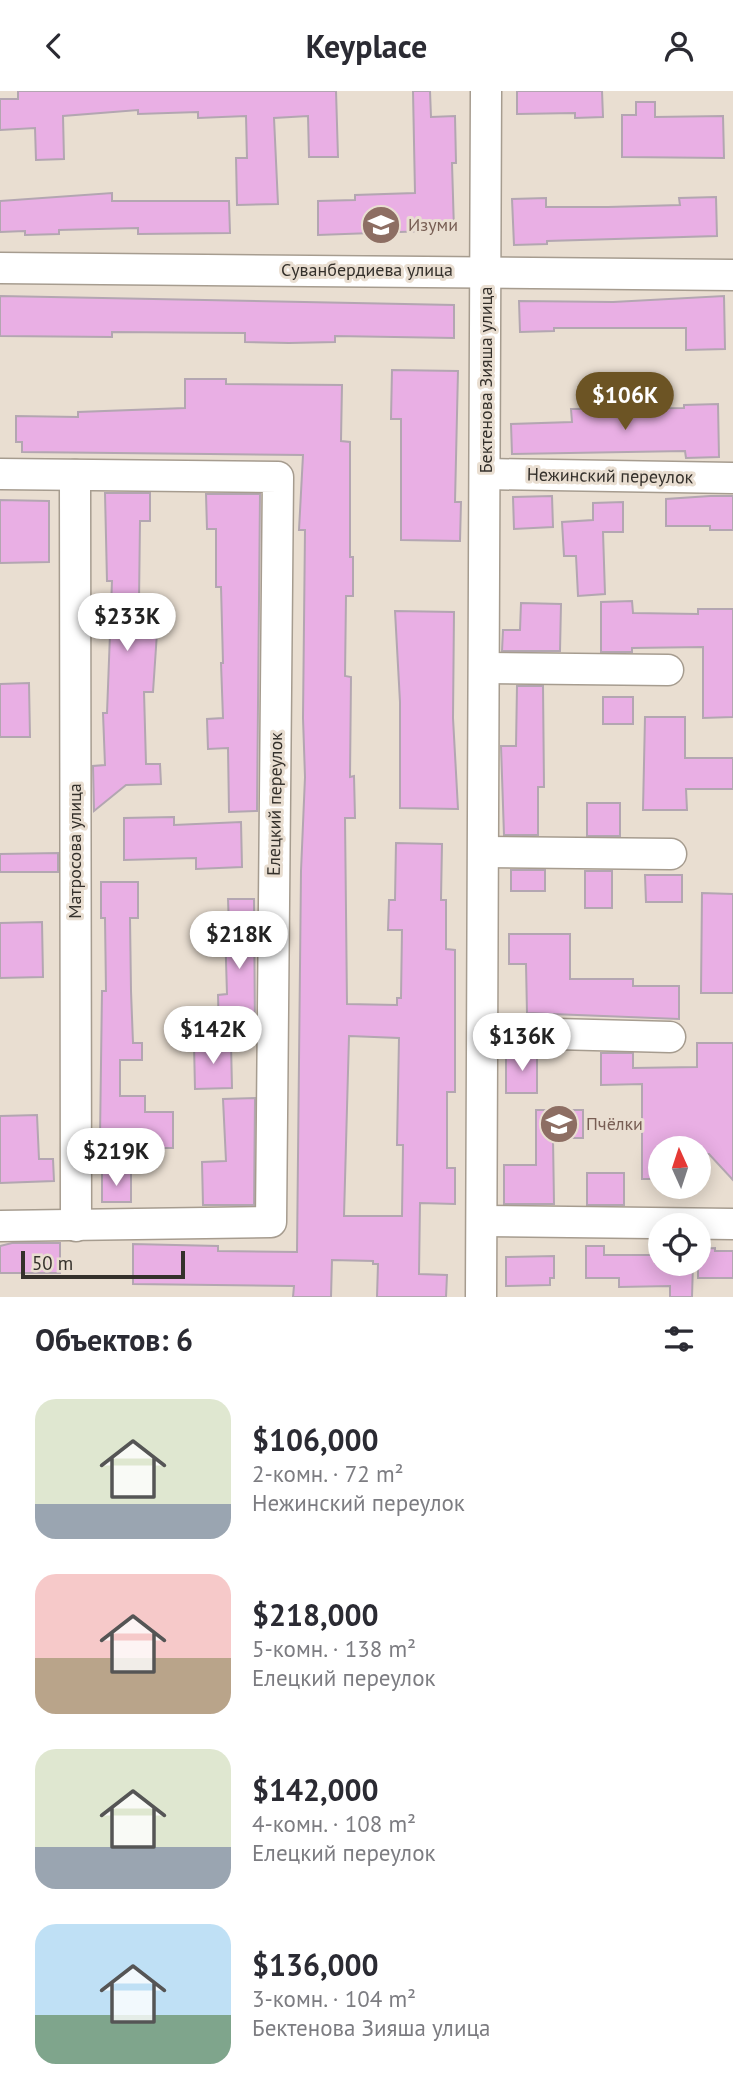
<!DOCTYPE html>
<html lang="ru">
<meta charset="utf-8">
<style>
body{margin:0;font-family:"PT Sans",sans-serif;background:#f2f2f3;color:#2b2b33;height:100vh;display:flex;flex-direction:column;font-size:26px;white-space:nowrap}
*{box-sizing:border-box;margin:0}
p{font-size:23px;color:#7c7c81}
.icon{flex:none;width:38px;height:38px;fill:none;stroke:currentColor;stroke-width:2;stroke-linecap:round;stroke-linejoin:round}
.map{position:relative;height:1206px;overflow:hidden}
.side{display:flex;flex-direction:column;background:#fff;flex:1}
.side>*{flex:none}
.needle{width:46px;rotate:357deg}
.controls{position:absolute;left:648px;top:1045px;display:grid;gap:14px}
.controls a{display:grid;place-items:center;width:63px;height:63px;border-radius:50%;background:#fff;box-shadow:0 4px 18px #0003;font-size:35px}
.scale{position:absolute;left:21px;bottom:18px;width:164px;box-sizing:border-box;padding-left:7px;border:4px solid #34302b;border-top:0;font-size:19px;line-height:24px;white-space:nowrap;color:#34302b;-webkit-text-stroke:5px #e9ded1;paint-order:stroke}
.price{position:absolute;translate:-50% -60px;padding:0 16px;border-radius:24px;background:#fff;color:#222;font-size:23px;line-height:46px;filter:drop-shadow(0 2px 4px #0008)}
.price::after{content:'';position:absolute;left:50%;top:42px;width:21px;height:16px;margin-left:-10px;background:inherit;clip-path:polygon(0 0,100% 0,50% 100%)}
.price.active{background:#6c5424;color:#fff}
ul{padding:0;list-style:none}
li{display:flex;align-items:center;gap:21px;height:175px;padding:0 35px}
li span{display:grid;place-items:center;flex:none;width:196px;height:140px;border-radius:21px;color:#555}
li>.icon{margin-inline-start:auto}
span .icon{width:84px;height:84px;fill:#fffc;stroke-width:1}
li b{font-size:30px}
h2{display:flex;justify-content:space-between;align-items:center;height:84px;padding:0 35px;font-size:30px}
header{display:flex;justify-content:space-between;align-items:center;height:91px;padding:0 35px;background:#fff;font-size:32px;font-weight:600}
.map>svg:first-child{display:block}
.building{fill:#e9afe4;stroke:#b3a6b1;stroke-width:2;fill-rule:evenodd}
.lines{fill:none;stroke-linecap:round;stroke-linejoin:round}
.minor-casing{stroke:#a69c8f;stroke-width:33}
.minor{stroke:#fff;stroke-width:30}
.labels{text-anchor:middle;stroke-width:6;stroke-linejoin:round;paint-order:stroke}
.education-label{font-size:18px;fill:#785e54;stroke:#e9ded1;text-anchor:start}
.street-label{font-size:18px;fill:#34302b;stroke:#e9ded1}
</style>
<header><svg class="icon" aria-label="back" viewBox="0 0 24 24"><path d="M15 5l-7 7 7 7"/></svg>Keyplace<svg class="icon" aria-label="person" viewBox="0 0 24 24"><circle cx="12" cy="8" r="4"/><path d="M4 21q1-7 8-7t8 7"/></svg></header>
<div class="map">
<svg width="733" height="1206" viewBox="0 0 733 1206">
<rect width="100%" height="100%" fill="#e9ded1"/>
<g class="building">
<polygon points="18,0 336,0 338,66 309,66 308,25 274,27 278,113 237,114 236,67 247,67 246,25 198,27 198,21 138,23 138,19 63,25 64,68 36,69 35,37 0,39 0,8 18,8"/>
<polygon points="413,0 430,0 431,26 455,25 456,72 452,72 454,139 318,144 318,110 355,109 355,104 415,102"/>
<polygon points="517,0 602,0 603,26 575,27 575,22 517,23"/>
<polygon points="636,11 655,11 655,26 723,25 724,67 622,66 622,24 636,24"/>
<polygon points="112,102 112,110 229,110 230,142 138,143 138,137 59,139 59,143 25,144 25,140 0,141 0,110"/>
<polygon points="716,106 717,145 547,150 547,153 514,154 512,108 546,107 546,116 608,116 680,114 679,107"/>
<polygon points="0,205 454,214 454,247 335,245 335,251 289,252 245,251 245,242 112,241 112,246 0,245"/>
<polygon points="724,205 725,258 686,259 686,237 554,237 554,240 520,241 519,210 613,211"/>
<polygon points="392,279 458,280 455,411 461,411 460,450 401,449 401,328 391,328"/>
<path d="M185,288H226V293L342,294L341,350L350,351V466H353V505H346L345,585L351,586L350,686L354,685L355,727H345L347,913L397,914V907H401L402,839H388L389,809H395L396,752L442,753L441,809H446V858L455,859V1001H447V1077H455V1113L420,1112L419,1183L447,1184L446,1206H377L378,1173H373V1170L332,1169L331,1206H293L294,1195L133,1193V1153L218,1155V1160L297,1161L301,780L305,686L303,627L305,439H299L303,364L22,361V351H16V325L78,326V321L185,317ZM349,945L399,947L397,1054H403L402,1125H344Z"/>
<polygon points="718,313 719,366 686,367 685,360 512,363 511,333 572,331 571,318 684,317 684,314"/>
<polygon points="105,402 150,402 150,430 140,430 139,511 159,512 153,601 144,601 146,673 160,673 161,693 126,694 94,720 93,675 105,674 103,622 107,622 112,490 107,490"/>
<polygon points="206,403 260,403 257,720 229,721 228,657 208,658 207,628 223,627 221,572 223,572 221,496 216,496 216,438 207,438"/>
<polygon points="552,405 553,436 514,438 513,406"/>
<polygon points="710,405 733,405 733,439 710,439 710,435 666,435 666,408"/>
<polygon points="0,409 49,410 49,471 0,472"/>
<polygon points="623,411 623,441 603,441 605,503 578,505 576,465 564,465 562,431 593,429 593,412"/>
<polygon points="632,510 633,522 698,523 698,518 733,518 733,626 703,627 703,556 632,557 632,561 601,561 601,511"/>
<polygon points="521,512 561,513 560,560 502,560 503,539 520,539"/>
<polygon points="395,520 454,521 453,627 458,718 400,717 400,611"/>
<polygon points="29,592 30,646 0,646 0,593"/>
<polygon points="517,595 543,595 544,696 538,696 538,744 504,744 501,655 516,655"/>
<rect x="603" y="606" width="30" height="27"/>
<polygon points="645,626 685,626 685,667 733,667 733,698 686,698 687,719 643,719"/>
<rect x="587" y="712" width="33" height="33"/>
<polygon points="174,726 174,734 241,731 242,776 196,778 196,767 124,769 124,727"/>
<polygon points="58,762 58,781 0,781 0,763"/>
<rect x="511" y="779" width="34" height="21"/>
<rect x="585" y="780" width="27" height="37"/>
<polygon points="645,784 682,784 682,811 646,811"/>
<polygon points="101,791 138,791 138,827 130,827 131,900 133,952 142,952 142,969 120,969 120,1005 145,1005 145,1021 173,1021 173,1057 129,1057 129,1046 100,1046 102,900 106,900 105,827 101,827"/>
<polygon points="702,802 733,803 733,902 701,902"/>
<polygon points="228,808 254,808 255,942 219,943 218,904 227,903 225,837 229,837"/>
<polygon points="42,831 43,886 0,887 0,832"/>
<polygon points="509,843 570,843 570,888 633,888 633,895 679,895 679,928 527,922 526,873 509,873"/>
<polygon points="231,952 232,997 195,998 194,953"/>
<polygon points="697,952 733,952 733,1089 709,1063 698,1063 698,1057 660,1057 660,1088 642,1088 642,993 601,994 601,962 633,962 633,977 697,976"/>
<rect x="506" y="963" width="31" height="39"/>
<polygon points="255,1007 254,1114 203,1114 202,1071 226,1070 223,1008"/>
<polygon points="536,1019 583,1019 583,1047 553,1047 554,1113 504,1113 504,1074 536,1074"/>
<polygon points="37,1024 39,1068 53,1068 54,1090 0,1092 0,1025"/>
<rect x="102" y="1082" width="29" height="29"/>
<rect x="587" y="1082" width="37" height="32"/>
<polygon points="12,1152 60,1152 60,1182 0,1182 0,1155"/>
<polygon points="586,1155 604,1155 604,1164 655,1164 655,1172 693,1172 692,1206 670,1206 670,1195 619,1196 619,1187 586,1187"/>
<polygon points="715,1157 715,1160 733,1160 733,1187 698,1187 698,1158"/>
<polygon points="554,1165 554,1187 550,1187 550,1194 506,1195 506,1166"/>
</g>
<g class="lines">
<g class="minor-casing">
<g id="minor">
<polyline points="0,177 733,184"/>
<polyline points="0,383 278,386 271,1131 0,1135"/>
<polyline points="486,383 733,387"/>
<polyline points="75,384 76,1135"/>
<polyline points="485,577 668,579"/>
<polyline points="484,761 671,763"/>
<polyline points="483,941 670,946"/>
<polyline points="482,1130 733,1133"/>
<polyline points="481,1206 486,0"/>
</g>
</g>
<use href="#minor" class="minor"/>
</g>
<defs>
<g id="school-disc" transform="scale(2.0125)"><circle r="9.5" fill="#8d6e63" stroke="#e9ded1"/><path d="M0-5L7-2L0 1L-7-2ZM-4 1L0 2.5L4 1V4Q0 6-4 4Z" fill="#fff"/></g>
</defs>
<g fill-rule="evenodd">
<use href="#school-disc" x="381" y="134"/>
<use href="#school-disc" x="559" y="1033"/>
</g>
<g class="labels">
<g class="education-label">
<text x="408" y="140">Изуми</text>
<text x="586" y="1039">Пчёлки</text>
</g>
<g class="street-label">
<text x="367" y="185">Суванбердиева улица</text>
<text transform="translate(486 289) rotate(-90)" y="6">Бектенова Зияша улица</text>
<text transform="translate(610 385) rotate(1)" y="6">Нежинский переулок</text>
<text transform="translate(275 713) rotate(-89)" y="6">Елецкий переулок</text>
<text transform="translate(75 760) rotate(-90)" y="6">Матросова улица</text>
</g>
</g>
</svg>
<div class="controls">
<a><svg class="needle" viewBox="-14 -14 28 28"><path d="M0-13l5 13h-10z" fill="#e53935"/><path d="M0 13l5-13h-10z" fill="#7c7c81"/></svg></a>
<a><svg class="icon" aria-label="locate" viewBox="0 0 24 24"><circle cx="12" cy="12" r="6"/><path d="M12 2v4M12 18v4M2 12h4M18 12h4"/></svg></a>
</div>
<div class="scale">50 m</div>
<b class="price active" style="left:625px;top:341px">$106K</b>
<b class="price" style="left:127px;top:562px">$233K</b>
<b class="price" style="left:239px;top:880px">$218K</b>
<b class="price" style="left:213px;top:975px">$142K</b>
<b class="price" style="left:522px;top:982px">$136K</b>
<b class="price" style="left:116px;top:1097px">$219K</b>
</div>
<section class="side">
<h2>Объектов: 6<svg class="icon" aria-label="filters" viewBox="0 0 24 24"><path d="M4 7h16M4 17h16"/><circle cx="9" cy="7" r="2"/><circle cx="15" cy="17" r="2"/></svg></h2>
<ul>
<li><span style="background:linear-gradient(#dfe7d0 75%,#9aa5b1 0)"><svg class="icon" aria-label="home" viewBox="0 0 24 24"><path d="M3 11l9-7 9 7M6 9v11h12V9"/></svg></span><div><b>$106,000</b><p>2-комн. · 72 m²</p><p>Нежинский переулок</p></div></li>
<li><span style="background:linear-gradient(#f6c9c9 60%,#b9a48a 0)"><svg class="icon" aria-label="home" viewBox="0 0 24 24"><path d="M3 11l9-7 9 7M6 9v11h12V9"/></svg></span><div><b>$218,000</b><p>5-комн. · 138 m²</p><p>Елецкий переулок</p></div></li>
<li><span style="background:linear-gradient(#dfe7d0 70%,#9aa5b1 0)"><svg class="icon" aria-label="home" viewBox="0 0 24 24"><path d="M3 11l9-7 9 7M6 9v11h12V9"/></svg></span><div><b>$142,000</b><p>4-комн. · 108 m²</p><p>Елецкий переулок</p></div></li>
<li><span style="background:linear-gradient(#bfe0f5 65%,#7fa58c 0)"><svg class="icon" aria-label="home" viewBox="0 0 24 24"><path d="M3 11l9-7 9 7M6 9v11h12V9"/></svg></span><div><b>$136,000</b><p>3-комн. · 104 m²</p><p>Бектенова Зияша улица</p></div></li>
</ul>
</section>
